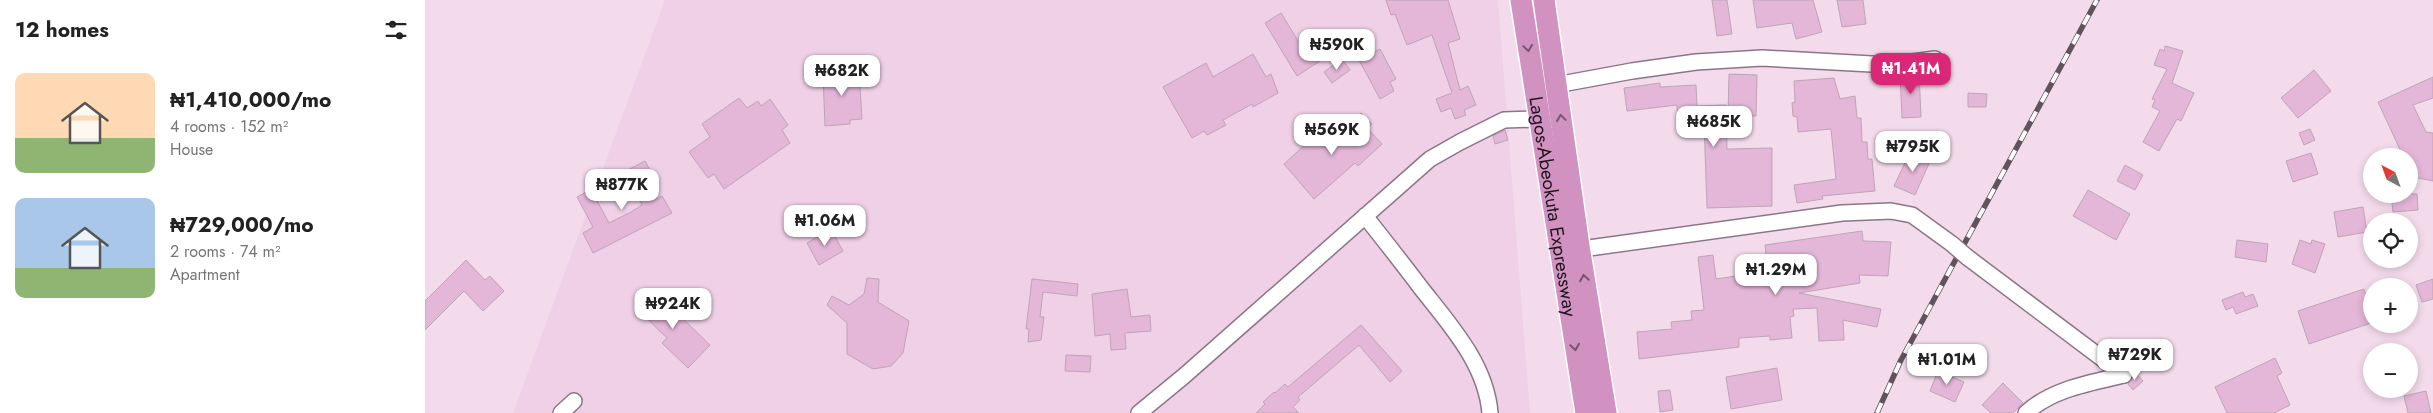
<!DOCTYPE html>
<meta charset="utf-8">
<style>
body{margin:0;font-family:Jost,sans-serif;background:#f6f6f6;color:#222;height:100vh;display:flex;flex-direction:column;font-size:19px;white-space:nowrap}
*{box-sizing:border-box;margin:0}
p{font-size:16px;color:#767676}
.icon{flex:none;width:28px;height:28px;fill:none;stroke:currentColor;stroke-width:2;stroke-linecap:round;stroke-linejoin:round}
.map{position:relative;flex:1;overflow:hidden}
.details{display:flex;flex-direction:column;background:#fff;width:425px}
.details>*{flex:none}
.needle{width:32px;rotate:319deg}
.tools{position:absolute;left:1938px;top:148px;display:grid;gap:10px}
.tools a{display:grid;place-items:center;width:55px;height:55px;border-radius:50%;background:#fff;box-shadow:0 2px 8px #0003;font-size:25px}
.price{position:absolute;translate:-50% -42px;padding:0 11px;border-radius:10px;background:#fff;color:#222;font-size:16px;line-height:32px;filter:drop-shadow(0 1px 2px #0008)}
.price::after{content:'';position:absolute;left:50%;top:30px;width:15px;height:11px;margin-left:-8px;background:inherit;clip-path:polygon(0 0,100% 0,50% 100%)}
.price.selected{background:#db2777;color:#fff}
ul{padding:0;list-style:none}
li{display:flex;align-items:center;gap:15px;height:125px;padding:0 15px}
li span{display:grid;place-items:center;flex:none;width:140px;height:100px;border-radius:10px;color:#555}
li>.icon{margin-inline-start:auto}
span .icon{width:60px;height:60px;fill:#fffc;stroke-width:1}
li b{font-size:21px}
h2{display:flex;justify-content:space-between;align-items:center;height:60px;padding:0 15px;font-size:21px}
main{display:flex;flex:1;min-height:0}
.map>svg:first-child{display:block}
.built{fill:#efd0e7}
.building{fill:#e4b6d8;stroke:#bda5b6}
.lines{fill:none;stroke-linecap:round;stroke-linejoin:round}
.minor-casing{stroke:#8c7686;stroke-width:18}
.highway-casing{stroke:#fff;stroke-width:24}
.minor{stroke:#fff;stroke-width:15}
.highway{stroke:#d192c2;stroke-width:21}
.rail-casing{stroke:#60535c;stroke-width:5.5}
.rail{stroke:#fff;stroke-width:4;stroke-dasharray:11;stroke-linecap:butt}
.minor-bridge-casing{stroke:#8c7686;stroke-width:18;stroke-linecap:butt}
.minor-bridge{stroke:#fff;stroke-width:15}
.oneway{stroke:#77546e}
.labels{text-anchor:middle;stroke-width:4;stroke-linejoin:round;paint-order:stroke}
.street-label{font-size:19px;fill:#1d151b;stroke:#fff}
</style>
<main>
<section class="details">
<h2>12 homes<svg class="icon" aria-label="filters" viewBox="0 0 24 24"><path d="M4 7h16M4 17h16"/><circle cx="9" cy="7" r="2"/><circle cx="15" cy="17" r="2"/></svg></h2>
<ul>
<li><span style="background:linear-gradient(#ffd9b3 65%,#8fb573 0)"><svg class="icon" aria-label="home" viewBox="0 0 24 24"><path d="M3 11l9-7 9 7M6 9v11h12V9"/></svg></span><div><b>₦1,410,000/mo</b><p>4 rooms · 152 m²</p><p>House</p></div></li>
<li><span style="background:linear-gradient(#a9c7e8 70%,#8fb573 0)"><svg class="icon" aria-label="home" viewBox="0 0 24 24"><path d="M3 11l9-7 9 7M6 9v11h12V9"/></svg></span><div><b>₦729,000/mo</b><p>2 rooms · 74 m²</p><p>Apartment</p></div></li>
</ul>
</section>
<div class="map">
<svg width="2008" height="413" viewBox="0 0 2008 413">
<rect width="100%" height="100%" fill="#f3dbec"/>
<polygon class="built" points="240,0 1073,0 1105,413 88,413"/>
<g class="building">
<polygon points="961,0 1023,0 1035,39 1023,43 1035,90 1043,86 1051,105 1039,110 1041,115 1030,119 1026,108 1016,112 1011,99 1027,93 1007,35 982,45 970,14 966,15"/>
<polygon points="1287,0 1302,0 1307,34 1292,36"/>
<polygon points="1328,0 1388,0 1397,32 1371,39 1367,23 1332,28"/>
<polygon points="1412,0 1438,0 1441,24 1417,27"/>
<polygon points="856,13 878,49 885,44 895,61 872,76 840,23"/>
<polygon points="1740,46 1758,51 1747,83 1769,93 1756,121 1752,119 1734,151 1718,142 1735,111 1727,107 1730,100 1727,99 1742,69 1729,65 1735,49 1739,51"/>
<polygon points="955,49 971,79 965,82 969,91 955,99 934,60"/>
<polygon points="828,54 841,77 846,74 853,93 828,107 827,104 798,120 801,125 782,135 779,131 767,138 738,87 781,63 788,77"/>
<polygon points="917,59 925,70 907,83 899,72"/>
<polygon points="420,67 420,72 434,71 437,119 425,120 425,124 400,126 398,74 408,74 408,68"/>
<polygon points="1889,70 1906,91 1873,118 1856,98"/>
<polygon points="1494,72 1496,117 1477,118 1475,74"/>
<polygon points="1304,74 1332,75 1331,116 1303,115"/>
<polygon points="2008,77 2008,98 1988,105 2001,132 2008,133 2008,181 1984,176 1984,156 1978,156 1953,102"/>
<polygon points="1409,78 1415,99 1430,96 1432,118 1436,118 1437,142 1442,142 1443,159 1447,159 1450,191 1397,196 1398,199 1372,203 1369,185 1411,179 1406,129 1373,132 1372,117 1368,116 1367,103 1370,102 1369,81"/>
<polygon points="1235,83 1235,87 1271,85 1272,106 1301,105 1302,149 1347,148 1347,206 1282,208 1279,122 1253,123 1252,105 1202,111 1199,88"/>
<polygon points="1543,93 1562,94 1561,107 1543,107"/>
<polygon points="314,98 322,108 333,101 336,106 345,99 363,125 357,130 365,143 299,189 289,174 283,178 264,152 285,137 277,124"/>
<polygon points="936,113 947,124 942,128 957,144 933,166 930,163 889,199 859,164 897,129 907,140"/>
<polygon points="1885,129 1890,140 1879,145 1874,133"/>
<polygon points="1080,130 1083,140 1070,144 1068,136"/>
<polygon points="1486,150 1506,159 1490,195 1469,186"/>
<polygon points="1886,153 1893,174 1868,182 1861,161"/>
<polygon points="220,161 226,172 219,175 232,199 237,196 247,213 168,253 158,233 168,227 152,197 163,191 160,185 170,179 179,195 171,199 184,223 206,212 217,205 199,172"/>
<polygon points="1700,165 1718,175 1710,190 1692,181"/>
<polygon points="1663,190 1705,214 1691,240 1648,216"/>
<polygon points="1966,194 1992,194 1993,210 1968,212"/>
<polygon points="1938,207 1942,232 1913,237 1909,212"/>
<polygon points="406,229 418,251 394,265 382,243"/>
<polygon points="1437,231 1438,241 1466,242 1463,276 1434,275 1435,283 1374,293 1456,309 1452,327 1418,320 1419,340 1394,341 1392,308 1368,309 1369,316 1365,317 1367,338 1345,340 1345,336 1314,338 1314,347 1214,359 1212,332 1247,329 1246,322 1267,320 1266,311 1279,310 1273,257 1288,255 1291,279 1343,271 1340,245"/>
<polygon points="1812,240 1843,244 1841,262 1810,257"/>
<polygon points="1875,240 1886,244 1887,240 1900,244 1890,273 1867,264"/>
<polygon points="41,260 60,280 65,276 79,291 58,311 39,291 0,330 0,301"/>
<polygon points="442,278 454,279 453,302 484,321 478,353 466,366 448,369 422,354 422,323 402,305 407,296 424,305 439,294"/>
<polygon points="607,279 653,284 652,296 618,292 615,317 619,317 616,340 603,342 604,329 601,329"/>
<polygon points="2008,279 2008,299 1997,302 1991,285"/>
<polygon points="702,289 706,317 725,315 726,331 700,333 701,349 686,350 685,334 670,336 667,294"/>
<polygon points="1939,289 1946,312 1946,323 1884,344 1873,311"/>
<polygon points="228,290 285,345 263,368 237,343 242,338 211,308"/>
<polygon points="1818,292 1820,297 1828,294 1833,306 1811,314 1808,307 1801,310 1797,300"/>
<polygon points="936,325 977,371 965,382 934,345 873,397 875,400 868,407 874,413 831,413 840,404 838,402 849,392 850,393 860,384 863,387"/>
<polygon points="641,355 666,356 665,372 640,371"/>
<polygon points="1850,358 1857,373 1852,376 1865,405 1849,413 1802,413 1790,387"/>
<polygon points="1352,368 1357,400 1306,409 1301,377"/>
<polygon points="1708,370 1718,381 1708,390 1703,384 1708,378"/>
<polygon points="1513,371 1539,382 1530,402 1505,391"/>
<polygon points="1578,383 1598,403 1588,413 1566,413 1557,405"/>
<polygon points="1245,390 1248,410 1235,412 1233,391"/>
<polygon points="2001,391 2006,413 1983,413 1979,396"/>
</g>
<g class="lines">
<g class="minor-casing">
<g id="minor">
<polyline points="1131,85 1207,71 1271,62 1337,58 1465,65 1510,59"/>
<path d="M940,216C959,240 978,264 996,288C1025,325 1061,364 1065,413"/>
<polyline points="1154,246 1164,248 1417,213 1466,211 1487,215 1527,244"/>
<polyline points="1542,257 1699,375"/>
<polyline points="136,413 149,401"/>
<polyline points="714,413 759,376 1005,159 1035,142 1079,120 1113,119"/>
<path d="M1601,413C1627,389 1665,383 1699,375"/>
</g>
</g>
<g class="highway-casing">
<g id="highway">
<path id="s1" d="M1096,0L1161,413"/>
<polyline points="1119,0 1154,246 1181,413"/>
</g>
</g>
<use href="#minor" class="minor"/>
<use href="#highway" class="highway"/>
<g class="rail-casing">
<polyline id="rail" points="1452,413 1476,360 1672,0"/>
</g>
<use href="#rail" class="rail"/>
<g class="minor-bridge-casing">
<polyline id="minor-bridge" points="1527,244 1542,257"/>
</g>
<use href="#minor-bridge" class="minor-bridge"/>
</g>
<defs><path id="oneway-chevron" d="M-2-3.5L2.5 0L-2 3.5" fill="none" stroke-width="1.6" stroke-linecap="round" stroke-linejoin="round" transform="scale(1.25)"/></defs>
<g class="oneway">
<use href="#oneway-chevron" transform="translate(1103 48) rotate(82)"/>
<use href="#oneway-chevron" transform="translate(1136 118) rotate(-98)"/>
<use href="#oneway-chevron" transform="translate(1159 278) rotate(-99)"/>
<use href="#oneway-chevron" transform="translate(1150 347) rotate(81)"/>
</g>
<g class="labels">
<g class="street-label">
<text dy="7" stroke="none"><textPath href="#s1" startOffset="209">Lagos-Abeokuta Expressway</textPath></text>
</g>
</g>
</svg>
<div class="tools">
<a><svg class="needle" viewBox="-14 -14 28 28"><path d="M0-13l5 13h-10z" fill="#e53935"/><path d="M0 13l5-13h-10z" fill="#767676"/></svg></a>
<a><svg class="icon" aria-label="locate" viewBox="0 0 24 24"><circle cx="12" cy="12" r="6"/><path d="M12 2v4M12 18v4M2 12h4M18 12h4"/></svg></a>
<a>+</a>
<a>−</a>
</div>
<b class="price" style="left:912px;top:71px">₦590K</b>
<b class="price selected" style="left:1486px;top:95px">₦1.41M</b>
<b class="price" style="left:417px;top:97px">₦682K</b>
<b class="price" style="left:1289px;top:148px">₦685K</b>
<b class="price" style="left:907px;top:156px">₦569K</b>
<b class="price" style="left:1488px;top:173px">₦795K</b>
<b class="price" style="left:197px;top:211px">₦877K</b>
<b class="price" style="left:400px;top:247px">₦1.06M</b>
<b class="price" style="left:1351px;top:296px">₦1.29M</b>
<b class="price" style="left:248px;top:330px">₦924K</b>
<b class="price" style="left:1710px;top:381px">₦729K</b>
<b class="price" style="left:1522px;top:386px">₦1.01M</b>
</div>
</main>
